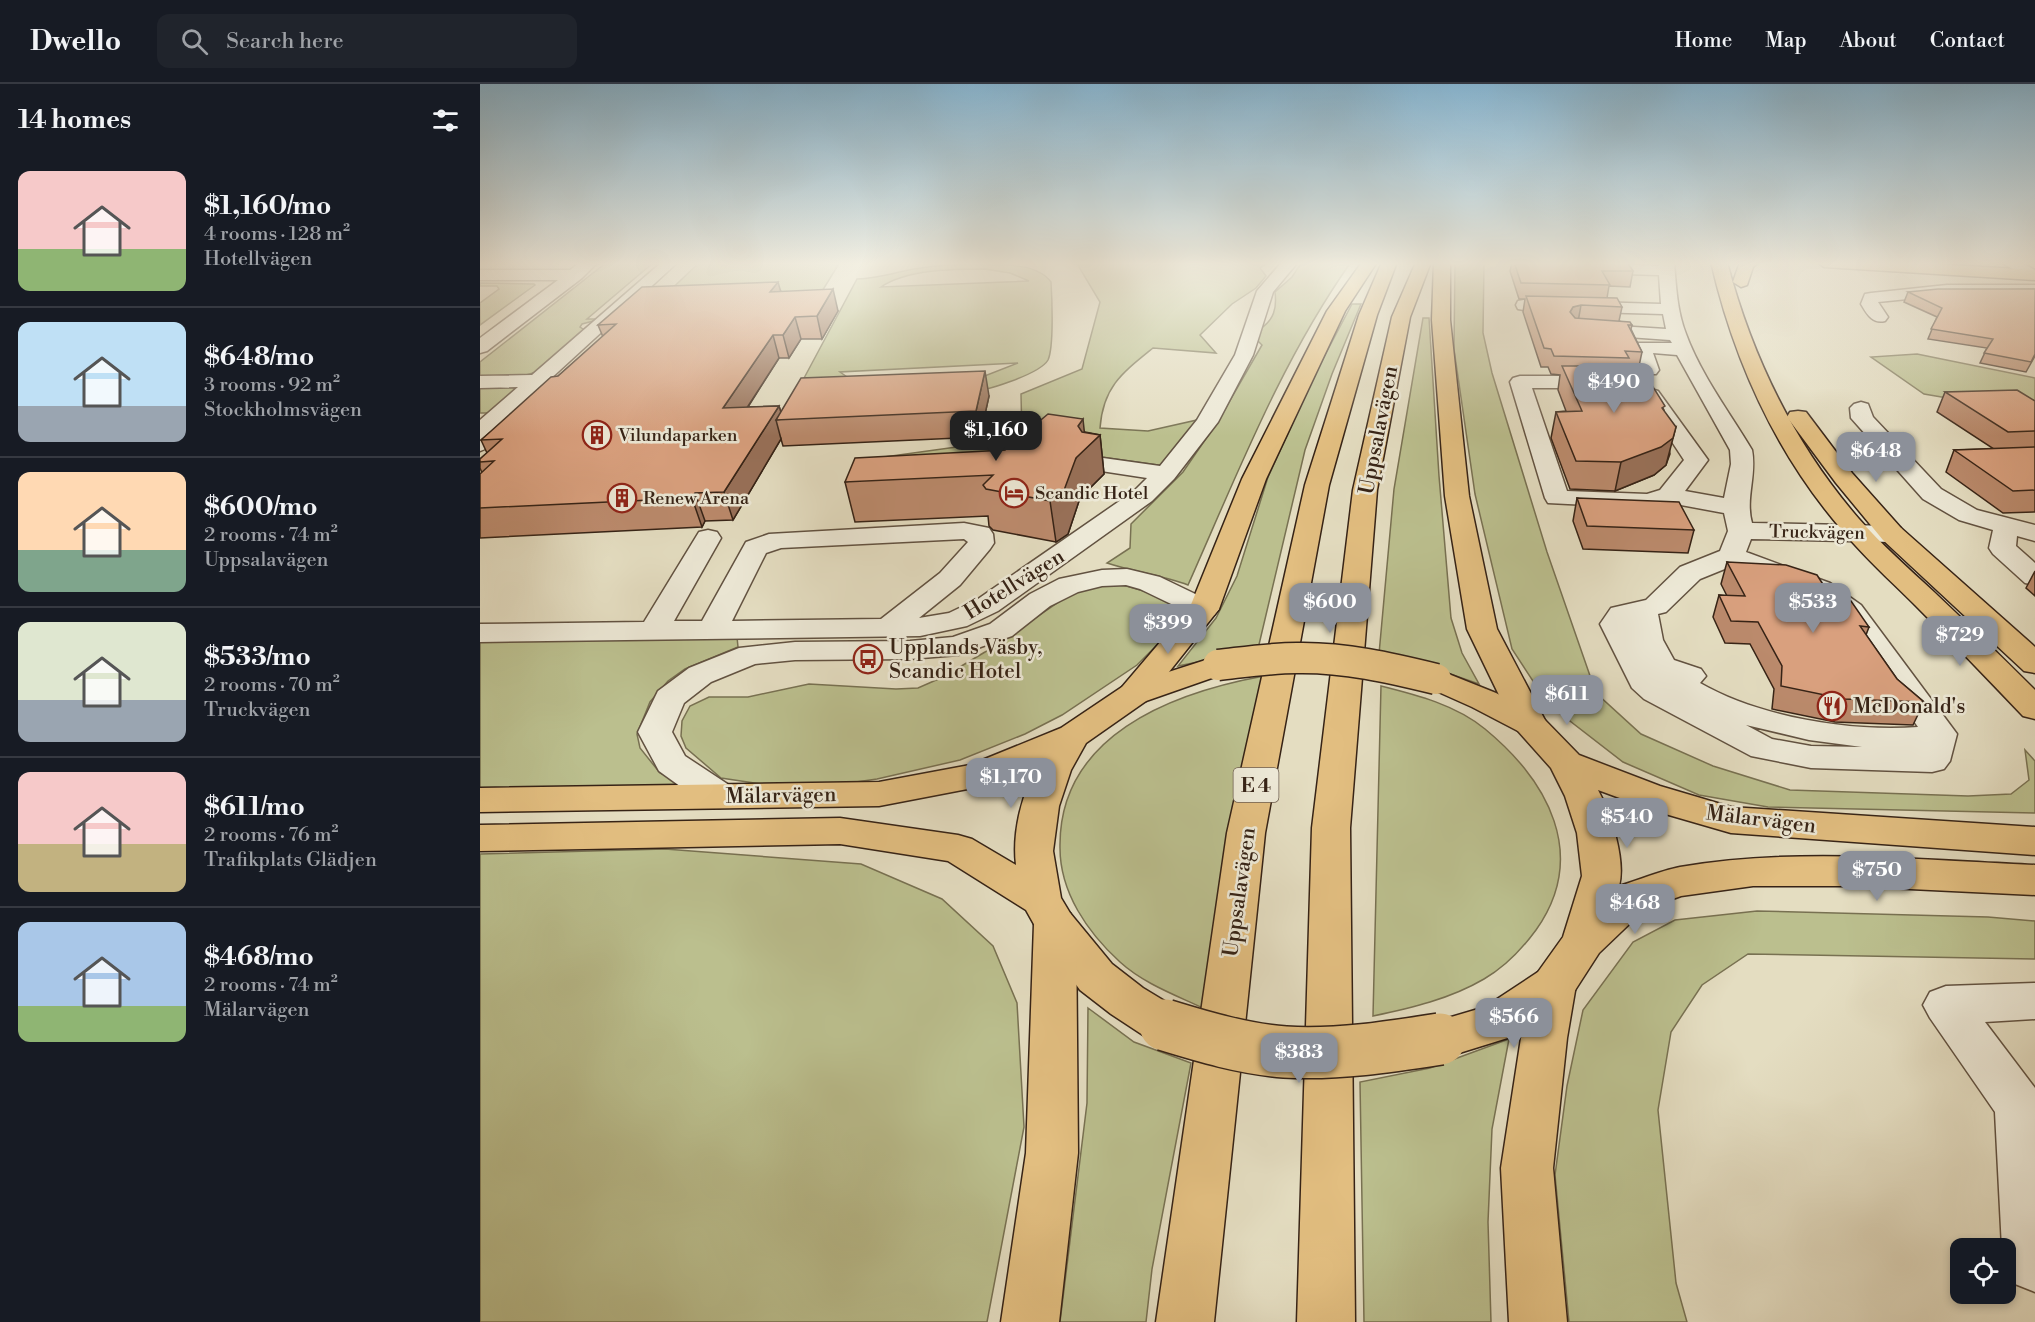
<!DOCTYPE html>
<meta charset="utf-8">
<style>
body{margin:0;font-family:"Libre Bodoni",serif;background:#20242c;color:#f1f3f6;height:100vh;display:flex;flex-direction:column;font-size:22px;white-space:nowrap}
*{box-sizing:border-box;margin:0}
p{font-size:20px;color:#9ea1a6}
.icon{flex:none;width:33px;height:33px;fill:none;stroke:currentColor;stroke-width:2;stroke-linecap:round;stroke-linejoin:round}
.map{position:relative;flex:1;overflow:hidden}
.sheet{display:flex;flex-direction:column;background:#171b24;width:480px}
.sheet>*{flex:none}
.buttons{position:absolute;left:1470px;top:1154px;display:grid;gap:12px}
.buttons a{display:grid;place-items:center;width:66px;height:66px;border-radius:12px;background:#171b24;box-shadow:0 3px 9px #0003;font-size:30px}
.price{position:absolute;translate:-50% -51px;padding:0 14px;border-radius:12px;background:#8c9099;color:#fff;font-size:20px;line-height:39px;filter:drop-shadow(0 2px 3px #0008)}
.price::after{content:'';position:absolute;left:50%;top:36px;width:18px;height:14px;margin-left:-9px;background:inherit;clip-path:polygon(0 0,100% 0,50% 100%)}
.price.selected{background:#222;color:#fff}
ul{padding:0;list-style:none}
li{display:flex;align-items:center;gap:18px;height:150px;padding:0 18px}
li+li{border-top:2px solid #363941}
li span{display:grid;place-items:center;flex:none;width:168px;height:120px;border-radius:12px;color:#555}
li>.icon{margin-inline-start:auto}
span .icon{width:72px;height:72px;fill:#fffc;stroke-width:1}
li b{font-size:26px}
h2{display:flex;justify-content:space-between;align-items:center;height:72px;padding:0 18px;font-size:26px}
header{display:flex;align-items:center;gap:36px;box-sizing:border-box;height:84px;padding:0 30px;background:#171b24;border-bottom:2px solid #363941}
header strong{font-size:28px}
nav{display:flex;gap:33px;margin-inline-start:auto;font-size:21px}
.search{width:420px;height:54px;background:#20242c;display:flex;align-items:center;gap:15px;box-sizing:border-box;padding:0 21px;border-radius:12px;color:#9ea1a6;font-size:22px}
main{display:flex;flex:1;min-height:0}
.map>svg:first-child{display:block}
.green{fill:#bbbf8e;stroke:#787152;stroke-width:1.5;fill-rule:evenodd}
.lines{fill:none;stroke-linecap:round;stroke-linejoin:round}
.minor-casing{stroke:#625241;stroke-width:3}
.major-casing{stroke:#362316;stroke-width:3}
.highway-casing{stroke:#362316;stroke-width:3}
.minor{fill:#ede9d7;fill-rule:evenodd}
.major{fill:#e2be80;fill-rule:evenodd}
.highway{fill:#e2be80;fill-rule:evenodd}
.major-bridge-far1-casing{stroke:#362316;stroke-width:33;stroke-linecap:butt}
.major-bridge-casing{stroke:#362316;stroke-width:54;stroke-linecap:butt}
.major-bridge-far1{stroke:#e2be80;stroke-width:30}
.major-bridge{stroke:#e2be80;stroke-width:51}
.wall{fill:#bb8a6c;stroke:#362316;stroke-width:1.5}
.shaded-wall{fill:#987058;stroke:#362316;stroke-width:1.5}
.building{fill:#d9a07e;stroke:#362316;stroke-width:1.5}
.labels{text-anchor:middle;stroke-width:5;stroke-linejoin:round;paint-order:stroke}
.far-poi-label{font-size:18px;fill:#362316;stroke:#ede9d7;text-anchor:start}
.far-street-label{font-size:18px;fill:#362316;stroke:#ede9d7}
.shield{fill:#ede9d7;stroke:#6d5e50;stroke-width:1.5}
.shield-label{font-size:20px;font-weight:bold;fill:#362316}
.street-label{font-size:21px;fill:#362316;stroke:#ede9d7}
.poi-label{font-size:21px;fill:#362316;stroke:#ede9d7;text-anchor:start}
</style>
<header>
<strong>Dwello</strong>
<div class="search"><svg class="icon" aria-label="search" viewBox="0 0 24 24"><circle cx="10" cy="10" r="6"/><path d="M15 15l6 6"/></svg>Search here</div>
<nav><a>Home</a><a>Map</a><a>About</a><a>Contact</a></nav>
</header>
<main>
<section class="sheet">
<h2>14 homes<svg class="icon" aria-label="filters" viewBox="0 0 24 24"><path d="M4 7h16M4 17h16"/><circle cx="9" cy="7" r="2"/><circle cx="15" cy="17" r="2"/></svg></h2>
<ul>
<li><span style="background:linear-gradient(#f6c9c9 65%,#8fb573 0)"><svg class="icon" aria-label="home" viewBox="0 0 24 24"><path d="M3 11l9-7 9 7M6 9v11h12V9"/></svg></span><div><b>$1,160/mo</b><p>4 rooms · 128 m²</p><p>Hotellvägen</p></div></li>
<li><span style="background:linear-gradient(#bfe0f5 70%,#9aa5b1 0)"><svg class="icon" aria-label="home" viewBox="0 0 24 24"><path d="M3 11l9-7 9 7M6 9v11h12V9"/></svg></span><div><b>$648/mo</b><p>3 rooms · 92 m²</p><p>Stockholmsvägen</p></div></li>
<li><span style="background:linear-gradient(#ffd9b3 65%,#7fa58c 0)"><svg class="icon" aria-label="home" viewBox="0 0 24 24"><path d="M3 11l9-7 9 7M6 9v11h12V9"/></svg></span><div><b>$600/mo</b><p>2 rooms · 74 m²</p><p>Uppsalavägen</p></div></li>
<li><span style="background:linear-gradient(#dfe7d0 65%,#9aa5b1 0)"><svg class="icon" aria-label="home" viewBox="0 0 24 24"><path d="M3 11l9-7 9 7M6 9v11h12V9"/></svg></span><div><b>$533/mo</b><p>2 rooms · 70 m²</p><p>Truckvägen</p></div></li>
<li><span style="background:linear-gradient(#f6c9c9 60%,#c2b280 0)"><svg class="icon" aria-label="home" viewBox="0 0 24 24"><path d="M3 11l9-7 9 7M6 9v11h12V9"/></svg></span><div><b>$611/mo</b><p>2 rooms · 76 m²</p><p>Trafikplats Glädjen</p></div></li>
<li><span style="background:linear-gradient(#a9c7e8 70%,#8fb573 0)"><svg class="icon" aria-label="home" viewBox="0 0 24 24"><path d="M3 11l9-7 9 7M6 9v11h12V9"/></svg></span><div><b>$468/mo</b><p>2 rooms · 74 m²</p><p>Mälarvägen</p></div></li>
</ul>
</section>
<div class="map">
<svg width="1555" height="1238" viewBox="0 0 1555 1238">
<rect width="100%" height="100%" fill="#e4ddc1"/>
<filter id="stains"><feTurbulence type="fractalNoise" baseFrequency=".00333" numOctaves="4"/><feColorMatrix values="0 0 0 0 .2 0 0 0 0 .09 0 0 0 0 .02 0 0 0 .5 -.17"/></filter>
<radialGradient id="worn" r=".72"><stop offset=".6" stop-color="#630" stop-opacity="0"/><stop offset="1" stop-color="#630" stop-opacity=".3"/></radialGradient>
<g class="green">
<polygon points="127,178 174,178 107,235 121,235 102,240 100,243 106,247 57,288 42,292 0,294 0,278"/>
<polygon points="220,178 360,178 341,209 181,215"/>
<path d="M596,178H790L780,184L786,192L776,204L752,220L720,251L736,269L673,264C642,289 623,303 620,344L668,347L717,336L685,382L571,366L397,374L542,354L541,310L602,285L620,218Z"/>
<path d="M822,178H871C801,277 757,391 708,501C682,491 654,488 627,479L650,464L651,440L703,388L738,337L782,261L778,257L780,245C794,236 797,224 795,208L812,193Z"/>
<polygon points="975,178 1004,178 1003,249 1012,289 1067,468 1116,609 1161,650 1233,682 1310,706 1488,712 1531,710 1549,696 1545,666 1555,677 1555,729 1288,723 1219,711 1143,678 1068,620 1032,565 995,410 974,265"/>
<path d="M491,180C515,181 556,177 571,198C572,214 574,263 568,276C560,290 504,308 488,308C434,308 378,300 323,296L377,195C400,194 412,189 434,185C453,182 472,180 491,180ZM505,185L530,189L549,197L401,203C427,185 475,185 505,185ZM538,279L497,295H370L360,288Z"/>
<polygon points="0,199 54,200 55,201 0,241 0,219 19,205 17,202 0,202"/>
<polygon points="872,220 881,220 852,290 825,366 777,569 738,574 698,582 736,534 757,492 788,393 835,290"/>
<polygon points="943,234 949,234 959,392 971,534 982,569 999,600 947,582 899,570 914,405"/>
<polygon points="1437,270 1555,294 1555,329 1444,310 1391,273"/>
<polygon points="31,302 37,305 9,329 0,329 0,303"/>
<polygon points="619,501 643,501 667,508 691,520 696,532 695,541 686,552 657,581 582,631 545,650 480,676 397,695 362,700 281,700 241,694 206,664 201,652 202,637 210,622 229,613 268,613 329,600 416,605 438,604 463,593 505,568 592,509"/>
<polygon points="257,553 258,563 205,585 188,597 170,618 157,650 160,664 180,689 205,701 0,706 0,556"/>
<path d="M784,592L727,926C698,912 664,900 640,878C607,848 580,808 580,764C578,652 691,609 784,592Z"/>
<path d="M901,602C937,611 976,621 1005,645C1068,697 1109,771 1056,846C1042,865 1025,883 1004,895C970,915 931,924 893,932Z"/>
<polygon points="185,765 381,780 462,815 513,862 537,919 544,1043 507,1238 0,1238 0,770"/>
<polygon points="1277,827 1508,833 1555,837 1555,875 1268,870 1222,901 1191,948 1178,1026 1196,1199 1207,1238 1089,1238 1075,1091 1087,1002 1103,926 1153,858 1195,836"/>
<polygon points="608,924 654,958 711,979 672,1185 666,1238 580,1238 607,1019"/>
<polygon points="1029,955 1012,1045 1008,1138 1011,1238 884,1238 880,998 950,984"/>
</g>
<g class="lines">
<g class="minor-casing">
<g id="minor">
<polygon points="101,178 118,178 102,194 7,267 0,269 0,254 78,196 0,196 0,186 90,186"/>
<path d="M182,178H198L19,342L24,348C18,357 10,364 0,367V336L38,303L0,304V292L52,291Z"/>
<path d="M802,178H818L793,208L773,271L738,338L694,395L672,417L518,527L487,542L440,552L0,558V540L164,538L219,448L228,446L237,448L241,454L194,537H222L266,458L289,450L484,439L509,444L513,450L514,459L510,465L480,501L439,534L469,529L498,515L654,407L667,394L608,385L604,380L608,375L616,373L680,382L717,336L755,271L777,207ZM484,455L488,458L460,489L401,535L252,537L286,469L301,464Z"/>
<path d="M1178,178H1194C1196,202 1197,227 1206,250C1221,291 1250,329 1272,366C1277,392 1265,414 1272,439L1412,442L1421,444L1425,450L1421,456L1412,458L1271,455L1266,468L1350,499L1381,521L1477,650L1470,677L1464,685L1452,688L1331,684L1271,672L1164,615L1152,604L1120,540L1131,524L1166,516L1200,483L1240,467L1248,447L1244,429L1190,419L1168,424L1068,419L1065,414L1030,298L1033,294L1040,292H1125L1132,294L1135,298L1132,302L1125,304H1052L1087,407L1167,410L1180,406L1204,376L1161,311L1164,307L1171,305L1178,307L1228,376L1205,407L1244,414L1251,380L1250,366L1197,271L1173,269L1179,286L1176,290H1162L1152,263L1154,259H1192L1190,256L1106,250L1100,249L1097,245L1100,241L1106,240L1186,245L1183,230L1044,226L1038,225L1036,221L1038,217L1044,216L1181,220L1179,191L1108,189L1100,184L1108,179L1179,182ZM1252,482L1330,511L1361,533L1438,643C1370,648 1279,633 1220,599L1226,592L1221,585L1194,576L1183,556L1178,530L1186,528L1220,495ZM1266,641L1329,656L1382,663L1331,662L1292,655Z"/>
<polygon points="1521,178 1540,178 1555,186 1555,195 1547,194"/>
<path d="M1467,201H1555V211H1467L1398,218L1408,233L1405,237C1392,240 1387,230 1381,220L1385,210L1391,209Z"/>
<polygon points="1381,318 1388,320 1393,333 1461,405 1497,426 1555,441 1555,457 1537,452 1536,462 1555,479 1555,501 1545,499 1513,470 1509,464 1513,446 1479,436 1443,415 1371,334 1370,324 1374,320"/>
<polygon points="647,485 680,493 734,519 739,525 734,531 724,534 714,531 660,505 646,501 622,502 598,508 570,522 532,552 478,571 430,575 315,576 275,580 231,598 204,619 192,648 205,672 252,703 257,712 252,721 239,724 226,721 179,687 158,648 178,607 209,584 259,564 315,558 430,557 473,553 510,540 550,510 579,495 622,486"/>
<polygon points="1555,899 1555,935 1505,938 1555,1004 1555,1208 1535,1200 1526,1180 1526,1164 1522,1164 1515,1028 1450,934 1443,921 1450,908 1466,902"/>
</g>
</g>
<g class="major-casing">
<g id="major">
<path d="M1231,178H1247C1272,273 1314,360 1379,435C1402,461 1428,484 1454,508C1488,540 1522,573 1555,606V635L1543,632C1508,595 1472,558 1435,521C1410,496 1384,473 1362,446C1295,368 1254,277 1231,178Z"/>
<polygon points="1260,178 1279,178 1273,183 1267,201 1261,203 1253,198"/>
<polygon points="1337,178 1423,178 1555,186 1555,196 1344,183"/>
<polygon points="1318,327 1326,328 1372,389 1421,444 1555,563 1555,589 1544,587 1403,456 1356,399 1307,333 1310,328"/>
<path d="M738,572L749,574L754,581L749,588L666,617L606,659L591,686L579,722L573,767L581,814L590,829L632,880L663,904L701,927L708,941L701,955L685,960L669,955L631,930L600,906L560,851L546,826L468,777L360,760L0,767V741L360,734L478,751L492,755L536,781C532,748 542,707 560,679L498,703L399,722L0,728V704L399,698L490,681L581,644L642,603Z"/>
<path d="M956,585L1016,609L1062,633L1099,671L1180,702L1251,723L1555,743V771L1251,749L1175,727L1118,706C1131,730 1146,776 1139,802C1159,796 1180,787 1200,783C1316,763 1438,776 1555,781V811L1368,802H1273L1201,812L1165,825L1119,869L1090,914L1034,952L960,975L944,969L937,955L944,941L1005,923L1058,888L1083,853L1102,792L1097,749L1085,712L1071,684L1038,647L992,623L945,602L940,595L945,588Z"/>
</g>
</g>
<g class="highway-casing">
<g id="highway">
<polygon points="882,178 897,178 865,227 786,395 739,525 666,617 654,620 642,617 638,610 642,603 710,523 762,395 847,227"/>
<polygon points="902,178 917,178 897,231 849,401 785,749 734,1238 676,1238 747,749 825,401 879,231"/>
<polygon points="936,178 951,178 930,233 897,406 870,744 875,1238 817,1238 832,744 873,406 912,233"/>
<polygon points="954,178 970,178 970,236 989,412 1017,545 1067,640 1062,647 1050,650 1038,647 1033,640 987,545 965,412 952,236"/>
<polygon points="575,824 590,829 596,840 598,1069 579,1238 521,1238 546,1069 554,840 560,829"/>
<polygon points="1074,883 1090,888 1096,901 1087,954 1073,1084 1087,1238 1029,1238 1021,1084 1041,954 1052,901 1058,888"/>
</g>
</g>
<use href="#minor" class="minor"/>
<use href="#major" class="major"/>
<use href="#highway" class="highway"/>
<g class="major-bridge-far1-casing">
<path id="major-bridge-far1" d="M738,581C765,578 791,574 817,574C864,573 911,584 956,595"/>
</g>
<g class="major-bridge-casing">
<path id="major-bridge" d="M685,941C724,953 764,965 805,968C858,971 909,963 960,955"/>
</g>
<use href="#major-bridge-far1" class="major-bridge-far1"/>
<use href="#major-bridge" class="major-bridge"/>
</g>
<g class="wall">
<polygon points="1032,178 1147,178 1153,187 1150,203 1129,202 1127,214 1142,223 1139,237 1152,241 1151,245 1162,268 1159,282 1184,326 1190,370 1186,381 1174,391 1135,407 1090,405 1071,354 1076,328 1086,327 1078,306 1080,291 1071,290 1068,283 1061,283 1043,228 1045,215 1039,215 1030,187"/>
<polygon points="1555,205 1555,272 1546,288 1500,279 1507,264 1448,255 1457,233 1424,218 1428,208"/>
<polygon points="300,207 358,227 342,255 321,255 309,274 299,274 268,323 299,322 301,328 509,312 500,353 303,362 301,355 253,436 225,437 222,443 0,454 0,390 2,389 0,384 0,375 7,369 1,356 78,292 123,253 118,241"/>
<polygon points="1465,308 1555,317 1555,428 1523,429 1466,388 1474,366 1514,365 1457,328"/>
<polygon points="605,348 620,351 624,390 600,414 588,450 576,458 513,446 509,442 508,432 375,438 365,398 525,366"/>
<polygon points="1097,414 1214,446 1208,469 1103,465 1093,437"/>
<polygon points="1247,478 1353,516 1389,543 1386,551 1417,595 1444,618 1433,641 1355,638 1292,625 1294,605 1270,560 1245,559 1233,533 1239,511 1247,512 1241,500"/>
<polygon points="1555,487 1555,512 1546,504"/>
</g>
<g class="shaded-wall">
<polygon points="298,198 304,219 290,208"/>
<polygon points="353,205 358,227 342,255 337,232"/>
<polygon points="1101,221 1098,238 1090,228 1093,223"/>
<polygon points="315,233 321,255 309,274 303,251"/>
<polygon points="293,251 299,274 250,350 243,324"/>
<polygon points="505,287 509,312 500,353 496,327"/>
<polygon points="299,322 303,335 296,336 301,355 253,436 244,408"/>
<polygon points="603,335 606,364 620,351 624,390 600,414 588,450 576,458 570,417 596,374 598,342"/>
<polygon points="1196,343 1186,381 1174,391 1135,407 1141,378"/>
<polygon points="215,409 225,437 222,443 212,414"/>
</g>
<g class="building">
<polygon points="1034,178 1147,178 1153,187 1122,187 1130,201 1041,199"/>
<polygon points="298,198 290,208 353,205 337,232 315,233 303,251 293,251 243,324 299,322 244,408 215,409 212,414 0,424 0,390 14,377 0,378 0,375 22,355 1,356 71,293 78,292 136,240 118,241 162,203"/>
<polygon points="1458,205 1555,205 1555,270 1551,278 1504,269 1513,255 1451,245 1462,224 1428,208"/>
<polygon points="1046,212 1137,214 1142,223 1101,221 1093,223 1090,228 1095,234 1150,238 1152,241 1148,241 1162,268 1145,267 1149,274 1074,272 1071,265 1064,264"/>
<polygon points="1082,282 1160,282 1185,322 1182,324 1196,343 1193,354 1181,363 1141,378 1096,377 1076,328 1102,327"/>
<polygon points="505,287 496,327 296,336 321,294"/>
<polygon points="1537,306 1555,317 1555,347 1528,348 1465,308"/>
<polygon points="568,330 603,335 598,342 602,348 620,351 596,374 583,409 570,417 506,405 503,401 513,391 365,398 375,374 525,366"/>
<polygon points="1555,363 1555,406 1533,407 1474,366"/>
<polygon points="1097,414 1199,418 1214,446 1107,442"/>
<polygon points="1247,478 1306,481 1337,491 1353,516 1371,517 1389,543 1380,542 1417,595 1444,618 1364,615 1301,602 1302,582 1278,538 1251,537 1239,511 1265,512"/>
</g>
<linearGradient id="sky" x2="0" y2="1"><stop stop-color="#87b7d4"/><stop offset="0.51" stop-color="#f3f0e3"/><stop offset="1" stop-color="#f3f0e3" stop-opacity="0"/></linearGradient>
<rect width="1555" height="352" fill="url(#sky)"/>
<defs>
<g id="building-ring" transform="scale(1.5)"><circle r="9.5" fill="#ede9d7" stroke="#8f2418" stroke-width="1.5"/><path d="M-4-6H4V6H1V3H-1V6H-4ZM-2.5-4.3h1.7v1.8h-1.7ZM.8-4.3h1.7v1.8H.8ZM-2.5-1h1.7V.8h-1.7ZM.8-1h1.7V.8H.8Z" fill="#8f2418"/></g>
<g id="hotel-ring" transform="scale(1.5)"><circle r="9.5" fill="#ede9d7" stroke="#8f2418" stroke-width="1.5"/><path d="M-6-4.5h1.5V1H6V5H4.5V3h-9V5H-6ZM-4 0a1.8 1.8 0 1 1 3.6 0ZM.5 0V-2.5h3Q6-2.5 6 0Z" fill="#8f2418"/></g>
<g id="bus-ring" transform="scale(1.5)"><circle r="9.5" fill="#ede9d7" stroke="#8f2418" stroke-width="1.5"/><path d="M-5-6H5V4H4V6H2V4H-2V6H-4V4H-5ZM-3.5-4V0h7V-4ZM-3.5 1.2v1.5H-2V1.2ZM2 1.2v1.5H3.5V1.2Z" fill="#8f2418"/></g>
<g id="restaurant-ring" transform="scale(1.5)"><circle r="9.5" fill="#ede9d7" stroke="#8f2418" stroke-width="1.5"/><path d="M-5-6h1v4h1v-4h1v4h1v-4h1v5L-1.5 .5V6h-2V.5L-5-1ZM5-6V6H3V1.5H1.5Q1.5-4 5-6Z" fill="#8f2418"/></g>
</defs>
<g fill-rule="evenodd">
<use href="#building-ring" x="117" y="351"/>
<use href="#hotel-ring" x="534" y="409"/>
<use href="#building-ring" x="142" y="414"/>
<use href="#bus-ring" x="388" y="575"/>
<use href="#restaurant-ring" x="1352" y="622"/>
</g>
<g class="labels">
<g class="far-poi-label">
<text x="138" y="357">Vilundaparken</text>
<text x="555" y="415">Scandic Hotel</text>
<text x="163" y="420">Renew Arena</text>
</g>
<g class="far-street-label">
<text transform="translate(1337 448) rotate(1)" y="6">Truckvägen</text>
</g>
<rect class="shield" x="753.5" y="684" width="45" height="34" rx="4.5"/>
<g class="shield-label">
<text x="776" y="708">E 4</text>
</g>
<g class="street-label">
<text transform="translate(898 346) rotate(-79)" y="7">Uppsalavägen</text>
<text transform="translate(534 500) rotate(-32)" y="7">Hotellvägen</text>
<text transform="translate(301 711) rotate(-1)" y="7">Mälarvägen</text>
<text transform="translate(1281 735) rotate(7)" y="7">Mälarvägen</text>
<text transform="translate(759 808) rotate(-82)" y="7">Uppsalavägen</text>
</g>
<g class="poi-label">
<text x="409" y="570">Upplands Väsby,<tspan x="409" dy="24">Scandic Hotel</tspan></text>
<text x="1373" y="629">McDonald's</text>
</g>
</g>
<rect width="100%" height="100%" filter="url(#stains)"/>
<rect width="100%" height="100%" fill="url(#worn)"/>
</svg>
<div class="buttons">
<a><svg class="icon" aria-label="locate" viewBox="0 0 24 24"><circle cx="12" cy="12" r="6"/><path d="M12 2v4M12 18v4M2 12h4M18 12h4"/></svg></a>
</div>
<b class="price" style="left:1134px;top:330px">$490</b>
<b class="price selected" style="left:516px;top:378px">$1,160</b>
<b class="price" style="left:1396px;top:399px">$648</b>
<b class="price" style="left:850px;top:550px">$600</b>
<b class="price" style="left:1333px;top:550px">$533</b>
<b class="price" style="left:688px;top:571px">$399</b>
<b class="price" style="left:1480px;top:583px">$729</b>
<b class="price" style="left:1087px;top:642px">$611</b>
<b class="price" style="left:531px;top:725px">$1,170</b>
<b class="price" style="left:1147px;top:765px">$540</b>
<b class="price" style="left:1397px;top:818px">$750</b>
<b class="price" style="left:1155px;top:851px">$468</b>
<b class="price" style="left:1034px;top:965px">$566</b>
<b class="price" style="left:819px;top:1000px">$383</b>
</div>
</main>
